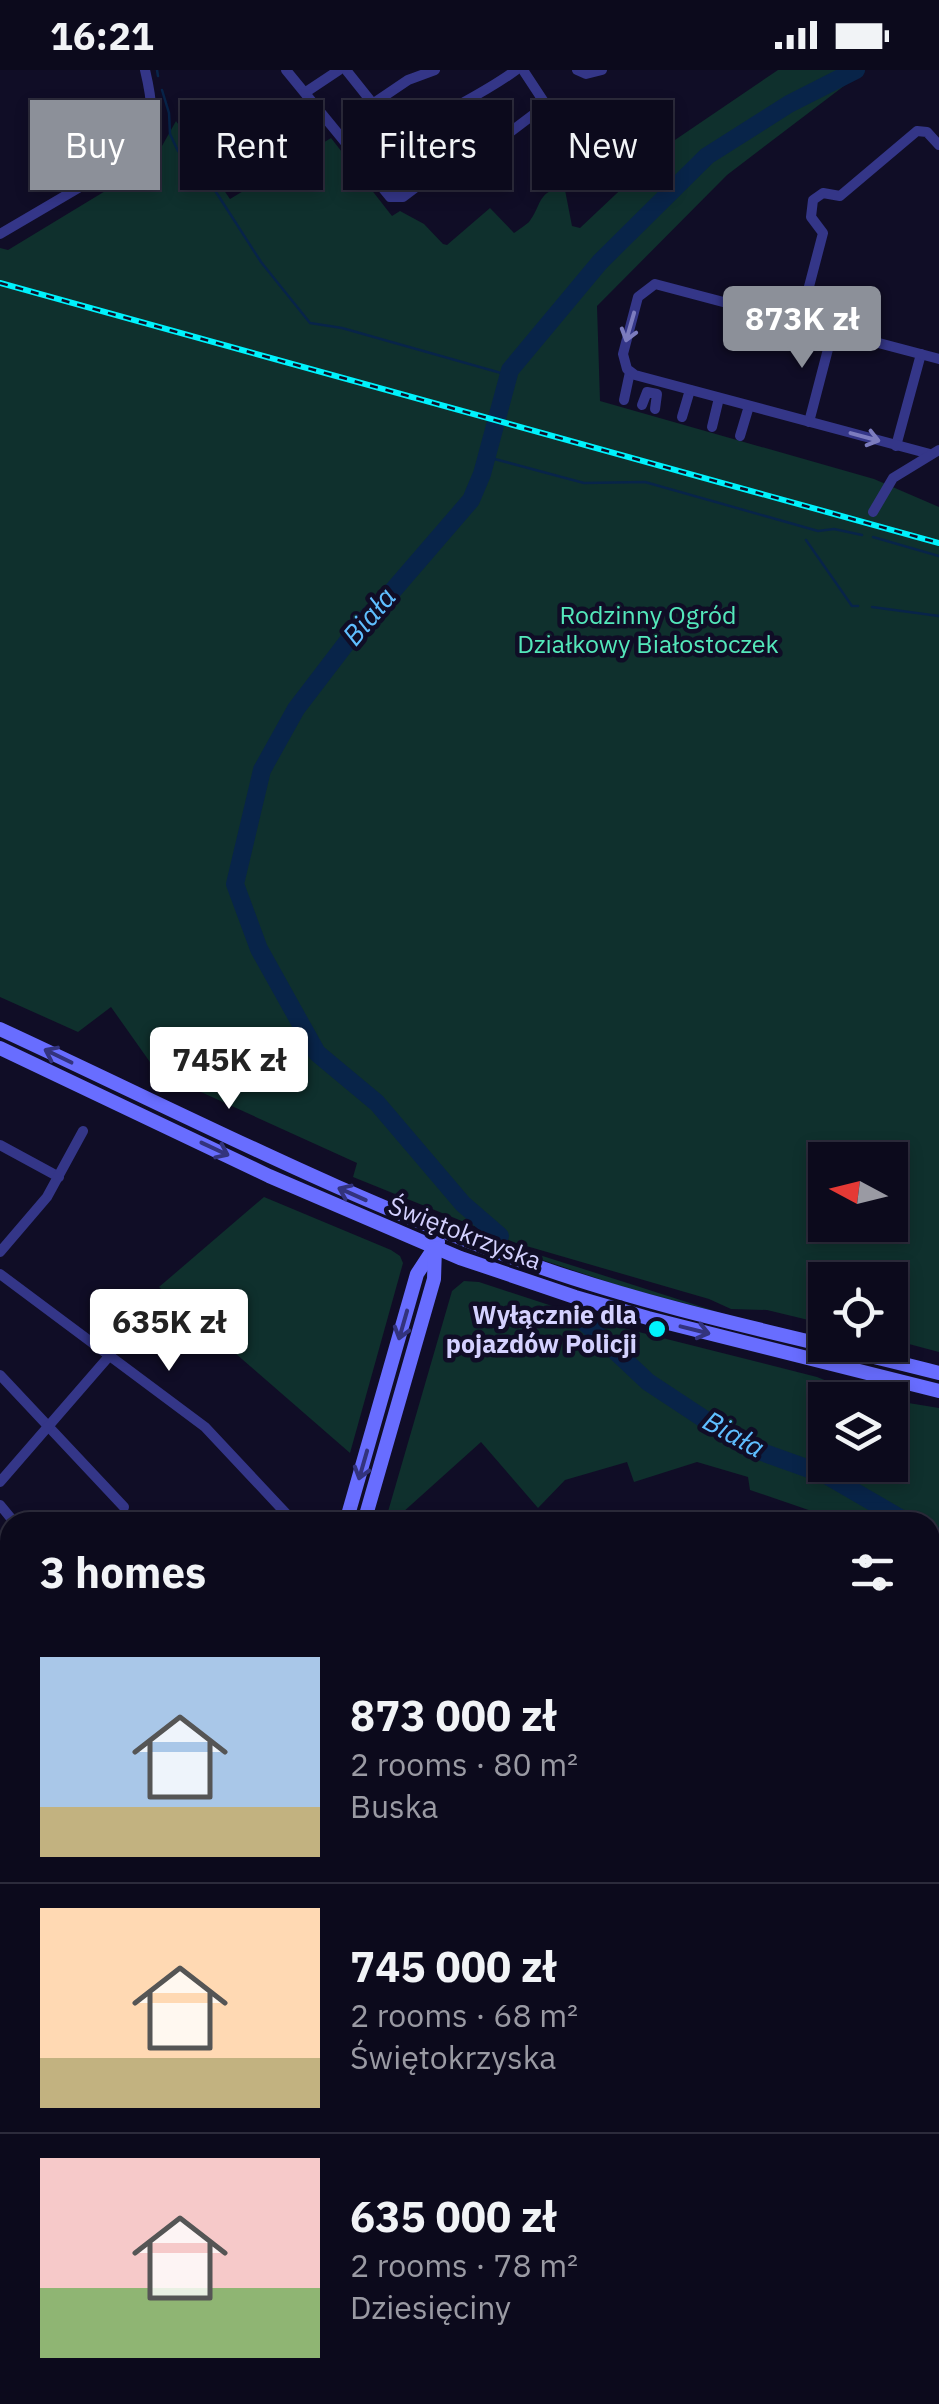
<!DOCTYPE html>
<meta charset="utf-8">
<style>
body{margin:0;font-family:"IBM Plex Sans",sans-serif;background:#151325;color:#f1f3f6;height:100vh;display:flex;flex-direction:column;font-size:38px;white-space:nowrap}
*{box-sizing:border-box;margin:0}
p{font-size:32px;color:#9a9aa3}
.icon{flex:none;width:55px;height:55px;fill:none;stroke:currentColor;stroke-width:2;stroke-linecap:round;stroke-linejoin:round}
.map{position:relative;flex:1;overflow:hidden}
.details{position:absolute;left:0px;top:1442px;width:940px;height:892px;display:flex;flex-direction:column;background:#0c0a1c;border-radius:30px 30px 0 0;box-shadow:0 5px 15px #0003,0 0 0 2px #2c2b3b}
.details>*{flex:none}
.banner{position:absolute;left:30px;top:30px;width:880px;height:90px;display:flex;gap:20px}
.needle{width:65px;rotate:277deg}
.buttons{position:absolute;left:808px;top:1072px;display:grid;gap:20px}
.buttons a{display:grid;place-items:center;width:100px;height:100px;border-radius:0px;background:#0c0a1c;box-shadow:0 5px 15px #0003,0 0 0 2px #2c2b3b;font-size:50px}
.price{position:absolute;translate:-50% -85px;padding:0 22px;border-radius:10px;background:#fff;color:#222;font-size:32px;line-height:65px;filter:drop-shadow(0 2px 5px #0008)}
.price::after{content:'';position:absolute;left:50%;top:60px;width:30px;height:22px;margin-left:-15px;background:inherit;clip-path:polygon(0 0,100% 0,50% 100%)}
.price.selected{background:#8c9099;color:#fff}
ul{padding:0;list-style:none}
li{display:flex;align-items:center;gap:30px;height:250px;padding:0 40px}
li+li{border-top:2px solid #2c2b3b}
li span{display:grid;place-items:center;flex:none;width:280px;height:200px;border-radius:0px;color:#555}
li>.icon{margin-inline-start:auto}
span .icon{width:120px;height:120px;fill:#fffc;stroke-width:1}
li b{font-size:42px}
h2{display:flex;justify-content:space-between;align-items:center;height:120px;padding:0 40px;font-size:42px}
.pill{padding:0 35px;border-radius:0px;background:#0c0a1c;box-shadow:0 5px 15px #0003,0 0 0 2px #2c2b3b;font-size:35px;line-height:90px}
.pill.selected{background:#8c9099;color:#fff}
.status{display:flex;justify-content:space-between;align-items:center;height:70px;padding:0 50px;background:#0c0a1c;direction:ltr}
.status svg{height:28px;fill:currentColor}
.map>svg:first-child{display:block}
.green{fill:#0f302d;fill-rule:evenodd}
.lines{fill:none;stroke-linecap:round;stroke-linejoin:round}
.stream{stroke:#082449;stroke-width:2.5}
.river{stroke:#082449;stroke-width:18}
.street{stroke:#343688;stroke-width:10}
.secondary{stroke:#686dff;stroke-width:14}
.rail-casing{stroke:#00f2fc;stroke-width:6}
.rail{stroke:#100d26;stroke-width:2.5;stroke-dasharray:8;stroke-linecap:butt}
.oneway{stroke:#7c7cbe}
.oneway2{stroke:#33337d}
.poi-dot{fill:#00f2fc;stroke:#100d26;stroke-width:4}
.labels{text-anchor:middle;stroke-width:9;stroke-linejoin:round;paint-order:stroke}
.park-label{font-size:25px;fill:#54e8bb;stroke:#100d26}
.street-label{font-size:25px;fill:#d4d1ff;stroke:#100d26}
.poi-label{font-size:25px;font-weight:bold;fill:#d4d1ff;stroke:#100d26;text-anchor:end}
.water-label{font-size:28px;font-style:italic;fill:#5fbeff;stroke:#100d26}
</style>
<div class="status"><b>16:21</b><svg viewBox="0 0 49 12"><path d="M0 12V9h3v3zM5 12V6h3v6zM10 12V3h3v9zM15 12V0h3v12zM26 1h20v11H26zM47 4h2v5h-2z"/></svg></div>
<div class="map">
<svg width="939" height="2334" viewBox="0 0 939 2334">
<rect width="100%" height="100%" fill="#100d26"/>
<g class="green">
<path d="M778,0H865L727,105L597,236L600,331L874,409L939,437V1282L890,1269V1210H825V1254L767,1240L731,1239L709,1229L516,1173L353,1107L357,1093L157,1002L111,937L78,962L0,927V178L8,180L153,92L176,51L230,129L331,68L392,146L400,141L424,154L443,174L447,175L490,138L514,163C516,162 528,153 529,152C541,137 539,116 565,120L572,156L580,158L669,74ZM825,1090H890V1155H825Z"/>
<polygon points="264,1127 391,1180 400,1186 403,1193 350,1383 159,1217"/>
<polygon points="477,1165 718,1242 626,1218 474,1167"/>
<polygon points="464,1211 479,1212 607,1254 817,1307 854,1322 889,1330 825,1330 825,1395 890,1395 890,1330 939,1338 939,1533 930,1526 930,1452 827,1452 826,1446 750,1420 748,1407 697,1392 634,1412 627,1392 565,1410 538,1438 481,1372 392,1452 385,1452 452,1221"/>
<polygon points="0,1940 10,1946 10,2003 0,2009"/>
</g>
<g class="lines">
<g class="stream">
<polyline points="157,0 158,6"/>
<polyline points="162,20 169,43 170,64 178,81 216,122 261,192 310,253 342,258 508,305"/>
<polyline points="487,387 584,413 645,412 818,461 834,459 862,465"/>
<polyline points="873,467 939,486"/>
<polyline points="806,470 852,536 858,536"/>
<polyline points="872,537 939,546"/>
</g>
<g class="river">
<polyline points="500,1166 463,1134 377,1033 317,983 259,879 235,814 262,700 296,639 364,550 383,532 471,430 482,404 510,300 600,192 707,86 789,34 856,0"/>
<polyline points="579,1247 648,1312 745,1376 826,1405 907,1452"/>
<polyline points="930,1463 939,1467"/>
</g>
<g class="street">
<polyline points="286,0 390,127 403,127 452,90 505,66 546,35"/>
<polyline points="346,0 429,104"/>
<polyline points="523,0 546,35 571,64"/>
<polyline points="577,0 586,4 602,0"/>
<polyline points="306,22 339,0"/>
<polyline points="374,33 408,10 435,0"/>
<path d="M403,70C439,42 480,27 516,0"/>
<path d="M0,164L138,83C157,58 152,29 145,0"/>
<polyline points="800,251 823,163 811,147 813,130 823,123 840,126 917,61 927,62 939,75"/>
<polyline points="624,330 630,302"/>
<polyline points="642,335 647,322 657,324 655,339"/>
<polyline points="682,347 690,320"/>
<polyline points="809,352 833,260"/>
<polyline points="712,357 719,328"/>
<polyline points="740,366 749,336"/>
<polyline points="896,376 921,284"/>
<polyline points="930,384 635,305 627,299 623,284 638,227 655,214 939,289"/>
<polyline points="873,442 893,408 939,380"/>
<polyline points="0,1075 59,1107"/>
<polyline points="0,1182 47,1127 83,1061"/>
<polyline points="0,1204 205,1357 294,1452"/>
<polyline points="0,1305 124,1437"/>
<polyline points="0,1412 111,1284"/>
<polyline points="0,1435 14,1452"/>
<polyline points="0,1591 10,1603"/>
<polyline points="930,1723 939,1735"/>
<polyline points="930,1906 939,1899"/>
<polyline points="930,1939 939,1951"/>
<polyline points="0,2132 10,2148"/>
<polyline points="0,2173 10,2164"/>
<polyline points="0,2321 10,2295"/>
<polyline points="484,2325 490,2334"/>
<polyline points="583,2325 590,2334"/>
<polyline points="729,2325 736,2333"/>
</g>
<g class="secondary">
<path d="M0,959C180,1042 355,1134 542,1198C671,1243 807,1269 939,1303"/>
<polyline points="0,978 269,1106 460,1188 575,1227 648,1248 939,1321"/>
<polyline points="346,1452 417,1204 438,1172"/>
<polyline points="364,1452 434,1209 435,1178"/>
<polyline points="0,1902 10,1905"/>
<polyline points="0,1920 10,1922"/>
<polyline points="930,2144 939,2157"/>
<polyline points="348,2325 360,2334"/>
</g>
<g class="rail-casing">
<polyline id="rail" points="0,213 939,473"/>
</g>
<use href="#rail" class="rail"/>
</g>
<defs><path id="oneway-shaft" d="M-6 0H5M1.5-3L5.5 0L1.5 3" fill="none" stroke-width="1.6" stroke-linecap="round" stroke-linejoin="round" transform="scale(2.5)"/></defs>
<g class="oneway">
<use href="#oneway-shaft" transform="translate(630 257) rotate(106)"/>
<use href="#oneway-shaft" transform="translate(865 367) rotate(15)"/>
</g>
<g class="oneway2">
<use href="#oneway-shaft" transform="translate(58 986) rotate(-154)"/>
<use href="#oneway-shaft" transform="translate(215 1079) rotate(25)"/>
<use href="#oneway-shaft" transform="translate(352 1124) rotate(-156)"/>
<use href="#oneway-shaft" transform="translate(403 1255) rotate(106)"/>
<use href="#oneway-shaft" transform="translate(695 1260) rotate(14)"/>
<use href="#oneway-shaft" transform="translate(363 1395) rotate(106)"/>
</g>
<circle class="poi-dot" cx="657" cy="1259" r="10"/>
<g class="labels">
<g class="park-label">
<text x="648" y="554">Rodzinny Ogród<tspan x="648" dy="29">Działkowy Białostoczek</tspan></text>
</g>
<g class="street-label">
<text transform="translate(465 1163) rotate(21)" y="9">Świętokrzyska</text>
</g>
<g class="poi-label">
<text x="637" y="1254">Wyłącznie dla<tspan x="637" dy="29">pojazdów Policji</tspan></text>
</g>
<g class="water-label">
<text transform="translate(369 546) rotate(-50)" y="10">Biała</text>
<text transform="translate(734 1364) rotate(29)" y="10">Biała</text>
</g>
</g>
</svg>
<div class="buttons">
<a><svg class="needle" viewBox="-14 -14 28 28"><path d="M0-13l5 13h-10z" fill="#e53935"/><path d="M0 13l5-13h-10z" fill="#9a9aa3"/></svg></a>
<a><svg class="icon" aria-label="locate" viewBox="0 0 24 24"><circle cx="12" cy="12" r="6"/><path d="M12 2v4M12 18v4M2 12h4M18 12h4"/></svg></a>
<a><svg class="icon" aria-label="layers" viewBox="0 0 24 24"><path d="M12 4l9 5-9 5-9-5zM3 14l9 5 9-5"/></svg></a>
</div>
<b class="price selected" style="left:802px;top:301px">873K zł</b>
<b class="price" style="left:229px;top:1042px">745K zł</b>
<b class="price" style="left:169px;top:1304px">635K zł</b>
<div class="banner">
<a class="pill selected">Buy</a>
<a class="pill">Rent</a>
<a class="pill">Filters</a>
<a class="pill">New</a>
</div>
<section class="details">
<h2>3 homes<svg class="icon" aria-label="filters" viewBox="0 0 24 24"><path d="M4 7h16M4 17h16"/><circle cx="9" cy="7" r="2"/><circle cx="15" cy="17" r="2"/></svg></h2>
<ul>
<li><span style="background:linear-gradient(#a9c7e8 75%,#c2b280 0)"><svg class="icon" aria-label="home" viewBox="0 0 24 24"><path d="M3 11l9-7 9 7M6 9v11h12V9"/></svg></span><div><b>873 000 zł</b><p>2 rooms · 80 m²</p><p>Buska</p></div></li>
<li><span style="background:linear-gradient(#ffd9b3 75%,#c2b280 0)"><svg class="icon" aria-label="home" viewBox="0 0 24 24"><path d="M3 11l9-7 9 7M6 9v11h12V9"/></svg></span><div><b>745 000 zł</b><p>2 rooms · 68 m²</p><p>Świętokrzyska</p></div></li>
<li><span style="background:linear-gradient(#f6c9c9 65%,#8fb573 0)"><svg class="icon" aria-label="home" viewBox="0 0 24 24"><path d="M3 11l9-7 9 7M6 9v11h12V9"/></svg></span><div><b>635 000 zł</b><p>2 rooms · 78 m²</p><p>Dziesięciny</p></div></li>
</ul>
</section>
</div>
